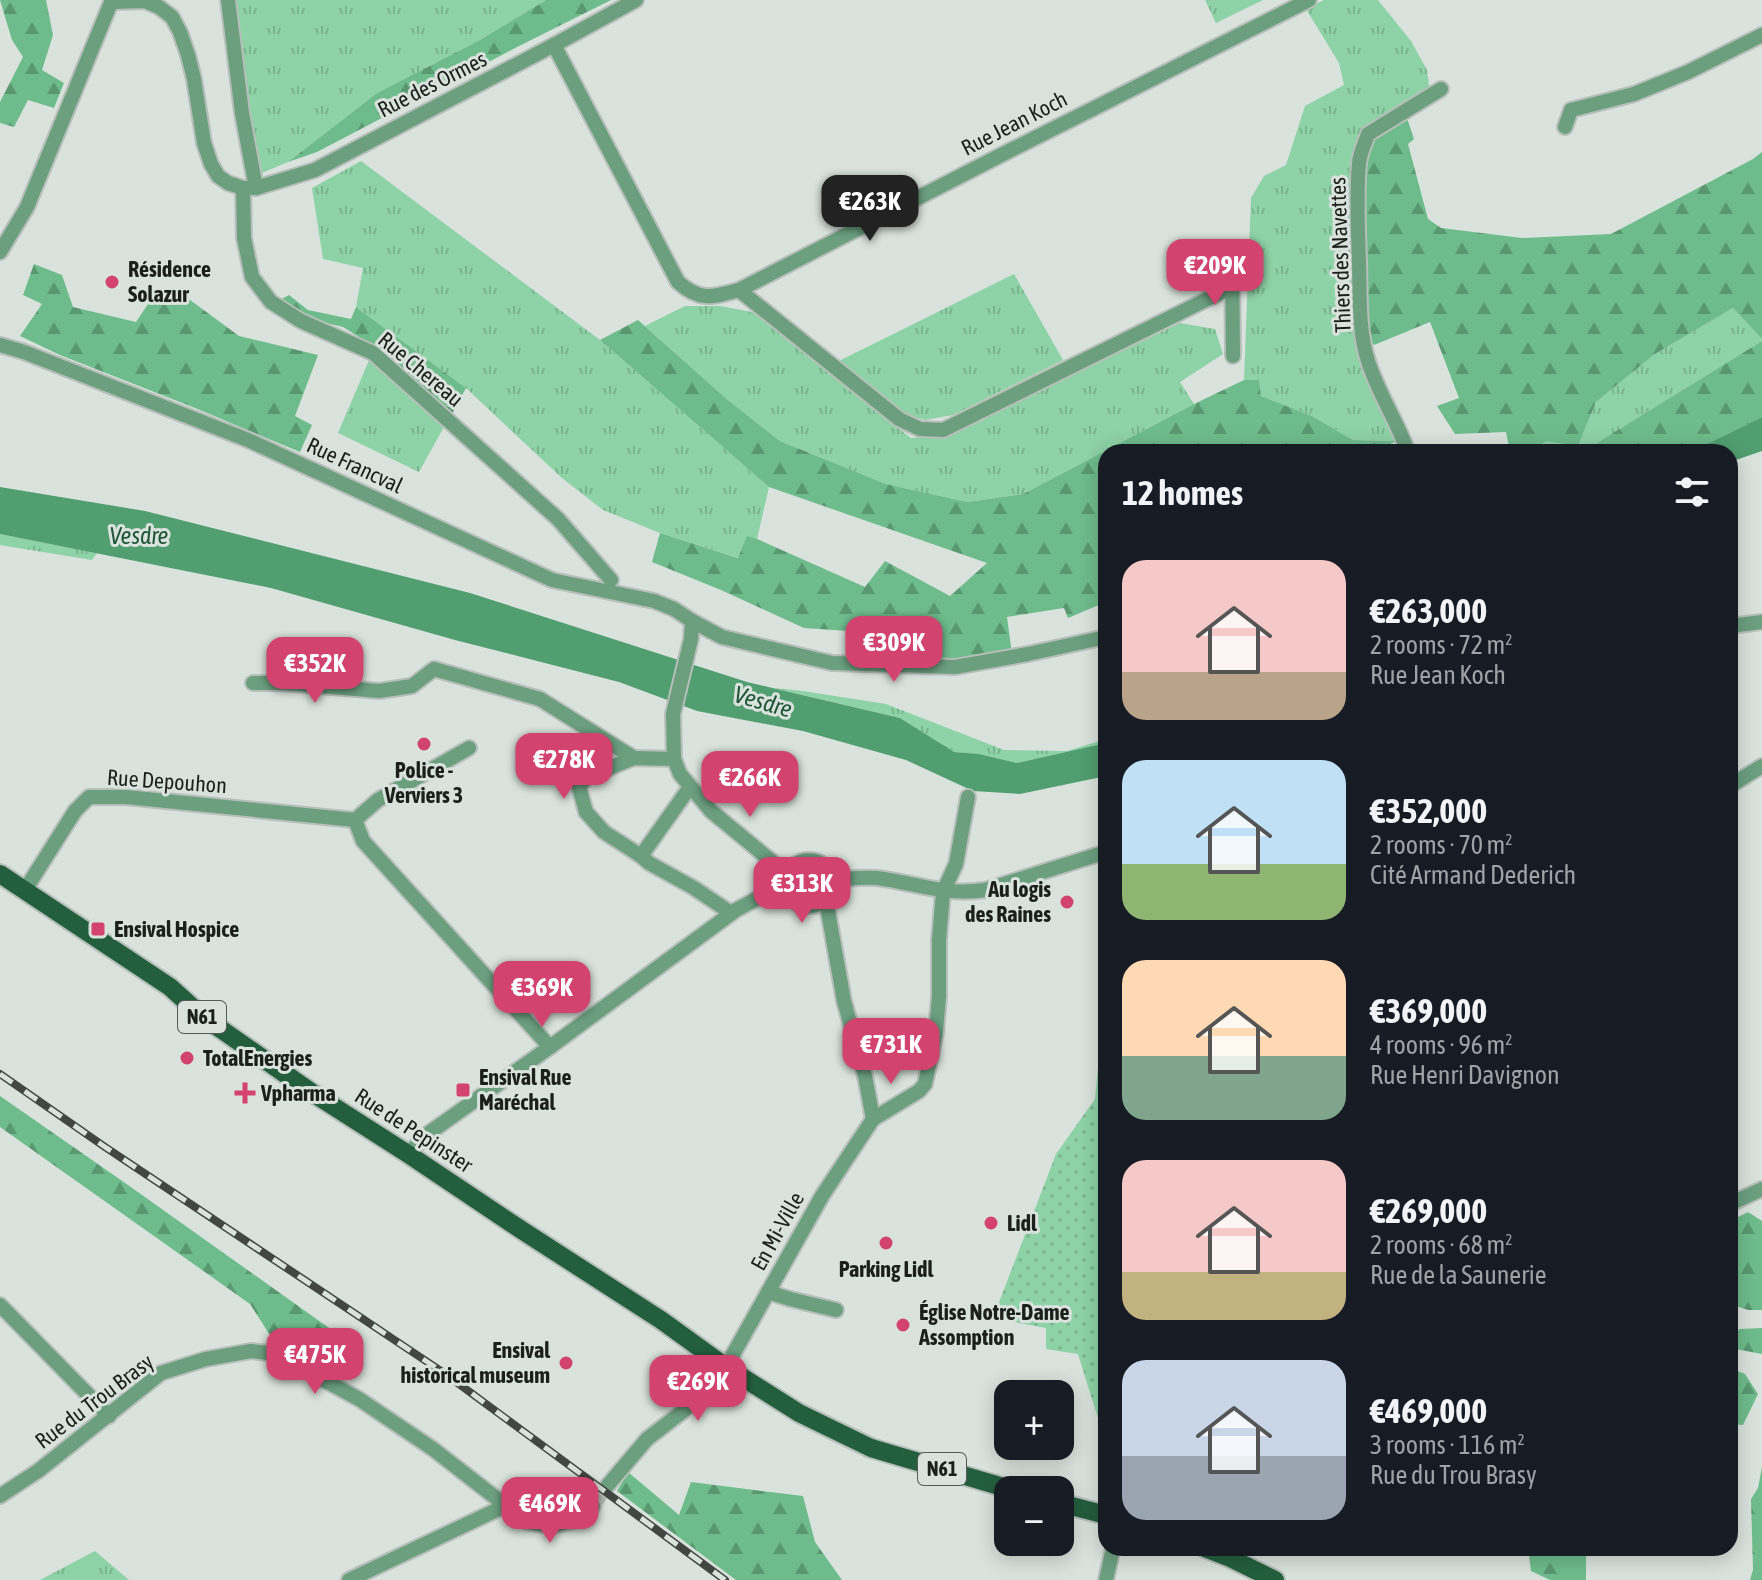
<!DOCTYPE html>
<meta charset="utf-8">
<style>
body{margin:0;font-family:"Asap Condensed",sans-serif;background:#20242c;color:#f1f3f6;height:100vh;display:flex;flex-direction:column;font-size:30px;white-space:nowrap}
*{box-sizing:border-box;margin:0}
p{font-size:26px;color:#9ea1a6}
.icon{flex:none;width:44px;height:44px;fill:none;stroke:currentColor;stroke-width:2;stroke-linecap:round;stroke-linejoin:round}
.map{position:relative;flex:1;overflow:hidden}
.drawer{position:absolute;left:1098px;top:444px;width:640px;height:1112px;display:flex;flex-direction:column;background:#171b24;border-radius:24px;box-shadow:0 4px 20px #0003}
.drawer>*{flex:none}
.tools{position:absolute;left:994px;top:1380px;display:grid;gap:16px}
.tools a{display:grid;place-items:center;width:80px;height:80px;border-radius:16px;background:#171b24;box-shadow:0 4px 20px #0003;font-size:40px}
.price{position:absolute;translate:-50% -68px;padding:0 18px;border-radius:16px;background:#d2446f;color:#fff;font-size:26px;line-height:52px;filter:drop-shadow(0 2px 4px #0008)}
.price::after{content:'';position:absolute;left:50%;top:48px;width:24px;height:18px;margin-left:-12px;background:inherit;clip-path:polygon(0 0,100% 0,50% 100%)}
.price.current{background:#222;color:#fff}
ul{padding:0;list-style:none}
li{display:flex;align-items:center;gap:24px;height:200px;padding:0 24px}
li span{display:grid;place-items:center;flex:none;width:224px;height:160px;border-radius:24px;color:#555}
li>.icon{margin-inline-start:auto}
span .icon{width:96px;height:96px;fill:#fffc;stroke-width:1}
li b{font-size:34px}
h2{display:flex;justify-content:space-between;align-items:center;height:96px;padding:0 24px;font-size:34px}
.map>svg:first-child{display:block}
.grass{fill:url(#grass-tufts)}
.forest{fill:url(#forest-firs)}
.park{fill:url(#park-dots)}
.water{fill:#519e70}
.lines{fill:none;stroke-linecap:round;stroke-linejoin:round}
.minor-tunnel{stroke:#b3bbb6;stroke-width:14;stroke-dasharray:14 7;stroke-linecap:butt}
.minor-casing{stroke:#b7bfba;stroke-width:18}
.major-casing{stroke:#b7bfba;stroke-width:22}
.minor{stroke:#6b9f7e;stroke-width:14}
.major{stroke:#235f3d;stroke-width:18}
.rail-casing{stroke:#424743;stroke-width:8}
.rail{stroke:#d9e2dc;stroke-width:5;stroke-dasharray:15;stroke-linecap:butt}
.poi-dot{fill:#d2446f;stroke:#d9e2dc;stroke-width:3}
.labels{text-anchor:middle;stroke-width:6;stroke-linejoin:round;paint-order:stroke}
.shield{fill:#d9e2dc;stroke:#555a56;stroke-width:2}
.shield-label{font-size:20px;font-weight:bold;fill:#1c201d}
.street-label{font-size:22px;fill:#1c201d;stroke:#d9e2dc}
.poi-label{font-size:22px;font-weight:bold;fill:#1c201d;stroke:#d9e2dc;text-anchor:start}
.water-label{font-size:24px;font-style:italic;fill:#1e5737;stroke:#d9e2dc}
</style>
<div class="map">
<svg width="1762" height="1580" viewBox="0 0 1762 1580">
<defs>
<pattern id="grass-tufts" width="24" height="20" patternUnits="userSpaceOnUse" patternTransform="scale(2)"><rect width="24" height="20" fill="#8ed2a7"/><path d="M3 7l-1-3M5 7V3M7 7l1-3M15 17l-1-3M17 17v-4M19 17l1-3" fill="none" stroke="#7ab48f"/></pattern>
<pattern id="forest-firs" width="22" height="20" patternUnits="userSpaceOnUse" patternTransform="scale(2)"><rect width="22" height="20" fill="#6ebc8c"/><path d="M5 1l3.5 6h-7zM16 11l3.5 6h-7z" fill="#5a9872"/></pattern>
<pattern id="park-dots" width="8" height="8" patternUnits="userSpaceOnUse" patternTransform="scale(2)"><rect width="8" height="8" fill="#8ed2a7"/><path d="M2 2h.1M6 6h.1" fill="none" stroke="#7ab48f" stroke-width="1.8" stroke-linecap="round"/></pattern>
</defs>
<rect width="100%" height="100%" fill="#d9e2dc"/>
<g class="grass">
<polygon points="233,0 546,0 478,41 377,93 288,162 257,175 239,31"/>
<polygon points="1205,0 1263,0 1216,23"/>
<polygon points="1324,0 1378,0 1411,41 1427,70 1430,93 1369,125 1357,337 1358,355 1397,441 1353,440 1312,416 1261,396 1258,381 1244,380 1251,198 1264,176 1286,165 1305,106 1344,85 1339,63 1306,9"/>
<polygon points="361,161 600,340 769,487 757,539 747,537 739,558 660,533 603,510 562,478 466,388 356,307 363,268 323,259 312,188"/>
<polygon points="1014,274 1063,360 953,415 925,420 902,413 839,361"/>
<polygon points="685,306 720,306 752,312 911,438 949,435 1180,323 1215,329 1223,354 1180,382 1194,404 1023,494 967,502 886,484 780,441 728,400 645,326"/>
<polygon points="1733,308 1762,339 1762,341 1582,452 1528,452 1546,440 1578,446 1596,402 1655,354"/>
<polygon points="370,358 445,425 419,472 338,433"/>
<polygon points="0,534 97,553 92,560 0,545"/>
<polygon points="774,688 803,691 886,704 1004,750 1067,751 1106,739 1106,743 1017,763 979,754 953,752 900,718"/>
<polygon points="95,1551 129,1580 40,1580"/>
</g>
<g class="forest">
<polygon points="0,0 46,0 53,35 42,70 64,83 54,108 28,100 14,127 0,123 0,102 23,57 12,40"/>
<polygon points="546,0 611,0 519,46 317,152 288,162 377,93 478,41"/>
<polygon points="1405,112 1414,139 1408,144 1428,219 1441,228 1522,238 1611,234 1753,159 1762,152 1762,339 1733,308 1655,354 1596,402 1578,446 1546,441 1528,452 1510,452 1506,432 1455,434 1437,406 1459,398 1430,322 1374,345 1363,331 1360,201 1370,136"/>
<polygon points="34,264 62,275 73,307 136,322 156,292 186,297 239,336 318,355 295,416 312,425 300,452 195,408 60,355 20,336 42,304 23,295"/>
<polygon points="289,295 308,310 351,319 356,307 466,388 452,414 391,357 343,327 305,318 280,300"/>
<polygon points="638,320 728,400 780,441 886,484 967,502 1023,494 1194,404 1244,380 1259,380 1261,396 1312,416 1353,440 1397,441 1373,452 1106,452 1106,602 1068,618 1064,608 1007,617 1012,654 956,661 905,662 908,635 804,628 721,590 652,562 660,533 738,558 747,536 757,539 865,587 885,561 950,596 987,563 769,487 600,340"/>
<polygon points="1762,341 1762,417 1713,441 1685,452 1582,452"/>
<polygon points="0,1096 128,1185 360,1350 340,1380 275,1343 250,1304 0,1127"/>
<polygon points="1748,1212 1762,1221 1762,1310 1748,1310 1730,1304 1730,1221"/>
<polygon points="1762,1328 1762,1354 1730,1348 1739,1329"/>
<polygon points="1730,1368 1745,1374 1758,1394 1743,1425 1730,1424"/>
<polygon points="1762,1467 1762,1580 1750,1580 1753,1570 1751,1499 1758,1488"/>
<polygon points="628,1472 679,1515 691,1482 803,1496 815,1542 842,1580 736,1580 617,1491"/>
<polygon points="1528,1548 1586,1548 1586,1580 1550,1580 1531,1571"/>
</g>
<polygon class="park" points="1106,1054 1106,1444 1078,1354 1046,1349 1046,1328 993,1318 1056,1154 1095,1099 1099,1056"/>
<g class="water">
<polygon points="1762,417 1762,451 1730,462 1730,452 1685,452 1713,441"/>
<polygon points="0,487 145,511 470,593 747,682 900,718 954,752 979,754 1017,763 1106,743 1106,776 1020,794 973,791 906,760 803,731 697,711 619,682 455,640 271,588 0,534"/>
</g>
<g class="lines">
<polyline class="minor-tunnel" points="593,1506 608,1485"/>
<g class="minor-casing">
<g id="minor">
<polyline points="228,0 242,113 256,188"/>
<polyline points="112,2 145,1 159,7 172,17 180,32 188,55 194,79 204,143 211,164 218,176 228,183 243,188 256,188 315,170 554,45 636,0"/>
<path d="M554,45L678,282C700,302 713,297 739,290L1007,152L1309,0"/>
<polyline points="1565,127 1571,110 1634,94 1688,72 1762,35"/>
<polyline points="243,188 244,238 252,277 271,302 301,321 373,353 558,519 611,580"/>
<polyline points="0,252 27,207 112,0"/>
<polyline points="1232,256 1233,356"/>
<polyline points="739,290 899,419 920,429 943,430 1234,286"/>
<polyline points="0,345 24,352 248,440 552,580 654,601 674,609 692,621 722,637 832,663 955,667 1028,654 1106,637"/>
<path d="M1408,452C1397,421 1378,393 1368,361C1358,330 1360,295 1359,263C1358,230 1356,196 1359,163C1360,153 1365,143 1368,134L1441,89"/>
<polyline points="692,621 691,639 673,714 674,759 680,774 711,811 787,874"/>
<polyline points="1730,626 1762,622"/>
<polyline points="253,683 284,683 379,691 412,686 434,669 540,699 634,758"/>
<polyline points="674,759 634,758 587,777 579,787 586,812 604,832 641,856 649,863 694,888 731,913"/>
<polyline points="1730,786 1762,766"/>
<polyline points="355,820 363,841 550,1047"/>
<polyline points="355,820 378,800 469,748"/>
<polyline points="641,856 690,787"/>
<circle cx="809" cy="883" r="23"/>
<path d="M832,880C847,879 862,877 877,878C916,883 944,896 985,890L1106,852"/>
<polyline points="25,890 75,811 89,797 126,797 355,820"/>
<polyline points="826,900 844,1001 865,1076 873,1119"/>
<polyline points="408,1154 429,1133 550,1047 736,910 762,896 788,893"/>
<polyline points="1730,1204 1762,1189"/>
<polyline points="768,1292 790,1299 836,1310"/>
<polyline points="0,1305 109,1416"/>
<polyline points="608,1485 647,1439 682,1412 710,1386 726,1367 822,1196 873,1119 919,1091 925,1084 936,1032 939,996 939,940 943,892 956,864 968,797"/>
<polyline points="0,1496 38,1471 161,1373 206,1359 251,1351 276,1354 359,1399 433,1449 527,1522 552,1526 573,1521 593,1506"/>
<polyline points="349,1580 505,1506"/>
<polyline points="1106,1580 1113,1548"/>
</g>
</g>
<g class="major-casing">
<g id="major">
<polyline points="0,874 170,987 202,1016 311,1092 408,1154 520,1229 661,1320 726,1367 799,1413 871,1448 1013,1490"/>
<polyline points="1060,1503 1106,1515"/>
<polyline points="1205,1548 1228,1557 1275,1580"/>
</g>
</g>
<use href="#minor" class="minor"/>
<use href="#major" class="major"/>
<g class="rail-casing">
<polyline id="rail" points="0,1074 105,1147 444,1373 725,1580"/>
</g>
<use href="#rail" class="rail"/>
</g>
<g class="poi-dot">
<circle cx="112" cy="282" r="8"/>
<circle cx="424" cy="744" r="8"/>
<circle cx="1067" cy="902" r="8"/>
<rect x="90" y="921" width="16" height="16" rx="4"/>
<circle cx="187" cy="1058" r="8"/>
<rect x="455" y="1082" width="16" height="16" rx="4"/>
<path d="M241 1081h8v8h8v8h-8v8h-8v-8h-8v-8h8z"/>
<circle cx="991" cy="1223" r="8"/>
<circle cx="886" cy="1243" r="8"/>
<circle cx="903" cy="1325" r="8"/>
<circle cx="566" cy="1363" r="8"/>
</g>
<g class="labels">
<g class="shield">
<rect x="178" y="1001" width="48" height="32" rx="6"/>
<rect x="918" y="1453" width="48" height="32" rx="6"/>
</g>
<g class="shield-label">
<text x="202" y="1024">N61</text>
<text x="942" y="1476">N61</text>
</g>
<g class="street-label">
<text transform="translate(432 84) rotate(-27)" y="8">Rue des Ormes</text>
<text transform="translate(1014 123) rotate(-27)" y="8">Rue Jean Koch</text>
<text transform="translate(1340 255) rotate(-92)" y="8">Thiers des Navettes</text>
<text transform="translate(421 369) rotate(40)" y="8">Rue Chereau</text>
<text transform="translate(355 465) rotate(25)" y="8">Rue Francval</text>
<text transform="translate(167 781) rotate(4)" y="8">Rue Depouhon</text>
<text transform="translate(414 1130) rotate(33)" y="8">Rue de Pepinster</text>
<text transform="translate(777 1231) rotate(-61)" y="8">En Mi-Ville</text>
<text transform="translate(94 1401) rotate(-37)" y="8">Rue du Trou Brasy</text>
</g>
<g class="poi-label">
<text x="128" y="277">Résidence<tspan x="128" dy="25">Solazur</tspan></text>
<text x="424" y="778" text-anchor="middle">Police -<tspan x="424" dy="25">Verviers 3</tspan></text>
<text x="1051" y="897" text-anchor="end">Au logis<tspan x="1051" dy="25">des Raines</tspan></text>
<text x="114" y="937">Ensival Hospice</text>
<text x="203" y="1066">TotalEnergies</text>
<text x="479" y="1085">Ensival Rue<tspan x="479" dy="25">Maréchal</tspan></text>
<text x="261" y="1101">Vpharma</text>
<text x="1007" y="1231">Lidl</text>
<text x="886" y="1277" text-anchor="middle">Parking Lidl</text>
<text x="919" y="1320">Église Notre-Dame<tspan x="919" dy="25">Assomption</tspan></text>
<text x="550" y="1358" text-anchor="end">Ensival<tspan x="550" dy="25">historical museum</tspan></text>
</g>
<g class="water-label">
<text x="139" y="544">Vesdre</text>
<text transform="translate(763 702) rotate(16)" y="8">Vesdre</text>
</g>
</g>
</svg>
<div class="tools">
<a>+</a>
<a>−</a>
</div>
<b class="price current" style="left:870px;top:243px">€263K</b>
<b class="price" style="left:1215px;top:307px">€209K</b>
<b class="price" style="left:894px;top:684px">€309K</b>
<b class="price" style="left:315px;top:705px">€352K</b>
<b class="price" style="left:564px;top:801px">€278K</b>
<b class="price" style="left:750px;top:819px">€266K</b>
<b class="price" style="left:802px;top:925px">€313K</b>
<b class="price" style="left:542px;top:1029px">€369K</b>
<b class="price" style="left:891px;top:1086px">€731K</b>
<b class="price" style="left:315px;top:1396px">€475K</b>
<b class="price" style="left:698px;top:1423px">€269K</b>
<b class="price" style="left:550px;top:1545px">€469K</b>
<section class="drawer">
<h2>12 homes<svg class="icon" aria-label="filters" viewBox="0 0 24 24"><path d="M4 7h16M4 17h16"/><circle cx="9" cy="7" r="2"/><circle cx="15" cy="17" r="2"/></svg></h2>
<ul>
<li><span style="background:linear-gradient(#f6c9c9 70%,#b9a48a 0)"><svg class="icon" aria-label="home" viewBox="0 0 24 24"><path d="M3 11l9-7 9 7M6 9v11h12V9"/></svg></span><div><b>€263,000</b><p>2 rooms · 72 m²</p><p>Rue Jean Koch</p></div></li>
<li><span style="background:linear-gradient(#bfe0f5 65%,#8fb573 0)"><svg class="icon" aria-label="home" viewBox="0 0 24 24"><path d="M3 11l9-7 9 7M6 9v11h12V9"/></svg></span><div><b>€352,000</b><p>2 rooms · 70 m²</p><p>Cité Armand Dederich</p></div></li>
<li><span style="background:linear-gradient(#ffd9b3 60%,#7fa58c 0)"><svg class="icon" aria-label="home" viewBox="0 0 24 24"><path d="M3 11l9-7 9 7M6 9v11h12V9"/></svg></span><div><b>€369,000</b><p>4 rooms · 96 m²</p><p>Rue Henri Davignon</p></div></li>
<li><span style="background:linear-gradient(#f6c9c9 70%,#c2b280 0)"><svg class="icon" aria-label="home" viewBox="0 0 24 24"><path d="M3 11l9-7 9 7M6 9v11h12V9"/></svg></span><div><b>€269,000</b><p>2 rooms · 68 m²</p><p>Rue de la Saunerie</p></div></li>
<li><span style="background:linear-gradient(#c9d6e8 60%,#9aa5b1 0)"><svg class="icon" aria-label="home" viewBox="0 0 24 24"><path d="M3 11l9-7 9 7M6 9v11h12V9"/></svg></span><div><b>€469,000</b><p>3 rooms · 116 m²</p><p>Rue du Trou Brasy</p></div></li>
</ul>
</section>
</div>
